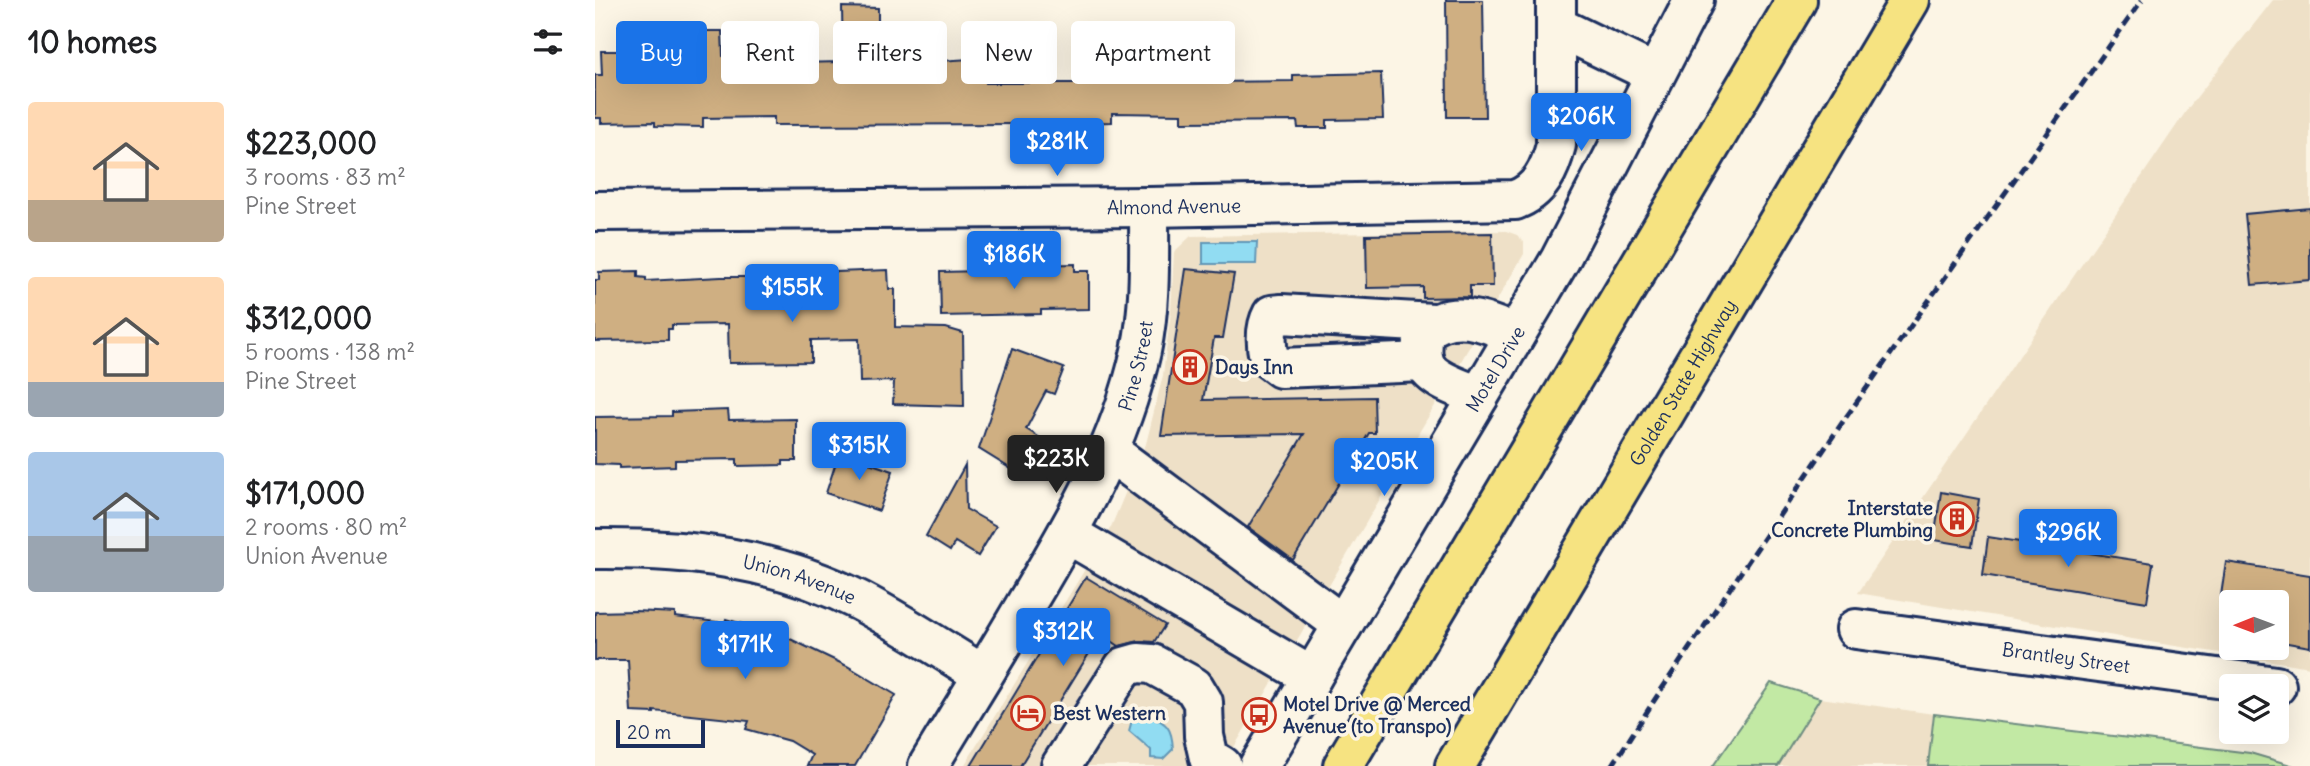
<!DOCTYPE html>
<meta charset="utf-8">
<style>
body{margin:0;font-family:Delius,sans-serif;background:#f6f6f6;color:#202124;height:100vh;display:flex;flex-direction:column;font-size:26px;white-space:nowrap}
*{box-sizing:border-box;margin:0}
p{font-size:23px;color:#757577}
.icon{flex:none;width:38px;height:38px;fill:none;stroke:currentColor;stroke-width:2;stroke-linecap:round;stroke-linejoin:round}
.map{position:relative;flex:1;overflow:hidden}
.details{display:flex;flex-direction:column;background:#fff;width:595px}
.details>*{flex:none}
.banner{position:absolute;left:21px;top:21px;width:665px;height:63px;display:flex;gap:14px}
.needle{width:46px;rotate:269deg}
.controls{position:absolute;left:1624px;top:590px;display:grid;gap:14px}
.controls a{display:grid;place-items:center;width:70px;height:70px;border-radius:7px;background:#fff;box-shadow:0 7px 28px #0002;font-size:35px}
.scale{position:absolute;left:21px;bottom:18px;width:89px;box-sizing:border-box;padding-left:7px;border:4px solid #1b2f5e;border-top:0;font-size:19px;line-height:24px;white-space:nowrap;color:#1b2f5e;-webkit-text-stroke:5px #fcf5e5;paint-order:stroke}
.price{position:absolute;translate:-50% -60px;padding:0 16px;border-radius:7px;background:#1a73e8;color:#fff;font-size:23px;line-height:46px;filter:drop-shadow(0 2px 4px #0008)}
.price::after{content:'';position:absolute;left:50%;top:42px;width:21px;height:16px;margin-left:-10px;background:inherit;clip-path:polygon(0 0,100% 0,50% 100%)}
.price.on{background:#222;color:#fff}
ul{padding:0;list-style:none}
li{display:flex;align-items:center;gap:21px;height:175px;padding:0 28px}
li span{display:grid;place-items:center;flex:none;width:196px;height:140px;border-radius:7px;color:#555}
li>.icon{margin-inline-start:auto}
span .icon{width:84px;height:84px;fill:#fffc;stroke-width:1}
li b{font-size:30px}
h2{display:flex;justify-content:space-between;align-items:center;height:84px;padding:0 28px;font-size:30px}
.pill{padding:0 24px;border-radius:7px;background:#fff;box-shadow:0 7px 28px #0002;font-size:24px;line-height:63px}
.pill.on{background:#1a73e8;color:#fff}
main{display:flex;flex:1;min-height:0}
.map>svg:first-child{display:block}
.built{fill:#eee0c7;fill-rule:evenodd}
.green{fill:#c2e9a4;stroke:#6e8c81;stroke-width:2}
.water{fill:#91dcf2;stroke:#6297b7;stroke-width:2}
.building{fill:#cfaf82;stroke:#1b2f5e;stroke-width:2}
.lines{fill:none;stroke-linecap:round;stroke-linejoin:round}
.minor-casing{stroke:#1b2f5e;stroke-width:44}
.highway-casing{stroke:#1b2f5e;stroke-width:44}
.minor{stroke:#fcf5e5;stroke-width:38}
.highway{stroke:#f6e381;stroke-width:38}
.rail{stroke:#1b2f5e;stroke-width:5;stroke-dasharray:10 5;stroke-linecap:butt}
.labels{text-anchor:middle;stroke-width:7;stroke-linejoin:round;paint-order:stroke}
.street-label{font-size:19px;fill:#1b2f5e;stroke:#fcf5e5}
.poi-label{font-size:19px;font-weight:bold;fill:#1b2f5e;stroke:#fcf5e5;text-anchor:start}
</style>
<main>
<section class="details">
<h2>10 homes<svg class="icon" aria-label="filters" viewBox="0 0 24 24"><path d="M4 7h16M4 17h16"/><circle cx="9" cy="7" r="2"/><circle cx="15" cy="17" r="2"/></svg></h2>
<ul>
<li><span style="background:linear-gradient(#ffd9b3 70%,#b9a48a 0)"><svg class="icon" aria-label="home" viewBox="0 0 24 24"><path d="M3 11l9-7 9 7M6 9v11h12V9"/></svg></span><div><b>$223,000</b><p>3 rooms · 83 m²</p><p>Pine Street</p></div></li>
<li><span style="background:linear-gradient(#ffd9b3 75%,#9aa5b1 0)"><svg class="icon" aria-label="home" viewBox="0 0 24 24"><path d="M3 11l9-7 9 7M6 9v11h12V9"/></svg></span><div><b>$312,000</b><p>5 rooms · 138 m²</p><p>Pine Street</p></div></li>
<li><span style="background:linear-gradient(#a9c7e8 60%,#9aa5b1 0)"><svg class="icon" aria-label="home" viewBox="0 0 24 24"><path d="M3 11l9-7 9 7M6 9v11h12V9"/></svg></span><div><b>$171,000</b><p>2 rooms · 80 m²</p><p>Union Avenue</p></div></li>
</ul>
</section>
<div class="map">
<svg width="1715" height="766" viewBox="0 0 1715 766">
<rect width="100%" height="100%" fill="#fcf5e5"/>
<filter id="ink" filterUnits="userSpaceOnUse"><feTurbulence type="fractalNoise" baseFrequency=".0143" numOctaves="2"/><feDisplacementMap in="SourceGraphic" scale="14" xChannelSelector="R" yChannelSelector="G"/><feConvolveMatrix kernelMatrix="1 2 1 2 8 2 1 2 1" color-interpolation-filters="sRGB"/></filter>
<g filter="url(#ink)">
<g class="built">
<path d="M1678,0H1715V667L1561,643L1263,593L1594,107ZM1636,602H1682V648H1636Z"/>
<polygon points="911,231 922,235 929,242 929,254 628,766 369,766 516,527 551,444 568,375 576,310 579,252 596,236"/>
<polygon points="1225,698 1339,714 1333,766 1183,766"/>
</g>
<g class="green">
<polygon points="1176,683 1225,698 1183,766 1118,766"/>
<polygon points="1339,714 1655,753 1699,766 1333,766"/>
</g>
<g class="water">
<polygon points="608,242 662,242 661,264 608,264"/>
<path d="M552,714C572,723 577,727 578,749L568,759L556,758V750L534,731L537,720Z"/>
</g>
<g class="building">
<polygon points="851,0 888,0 890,117 852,117"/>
<polygon points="247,7 283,8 283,65 390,58 391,83 491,83 490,29 535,27 535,58 550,58 550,65 609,64 609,82 698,81 698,75 786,73 788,119 732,120 732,128 703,128 702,121 587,122 587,114 517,113 517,122 448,124 179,125 179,117 108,118 108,127 60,126 60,122 6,123 6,118 0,118 0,75 7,75 6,51 40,51 40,60 93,59 93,31 127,31 128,56 151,55 151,59 200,57 200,63 248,62"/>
<polygon points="1715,208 1715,280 1657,285 1650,214"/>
<polygon points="897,233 898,286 875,286 875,297 828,298 828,287 772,288 771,235"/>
<polygon points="480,264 480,271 494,271 494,309 446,310 446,314 346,316 345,272 436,270 436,265"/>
<polygon points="591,269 639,274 628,338 619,338 608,400 779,397 780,433 774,433 698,560 653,527 709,434 566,436"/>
<polygon points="293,270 294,289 300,289 300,327 351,328 368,333 369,406 298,404 299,381 265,382 264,339 216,340 216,362 134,363 133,324 77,325 77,329 73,329 73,340 0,341 0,280 4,280 4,272 43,271 43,277 51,278 51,281 126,277 189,277 189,274"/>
<polygon points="417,349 469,368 459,394 451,391 431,429 447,439 426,475 384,449"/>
<polygon points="133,410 134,420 201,419 201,461 188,461 188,465 142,466 142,459 80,460 80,466 24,468 24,465 0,464 0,417 77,416 77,412"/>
<polygon points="244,453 298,471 284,511 231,493"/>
<polygon points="370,465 371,509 401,526 383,556 360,542 355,551 331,536"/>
<polygon points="1346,492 1384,499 1377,546 1339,540"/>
<polygon points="1393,537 1558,563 1552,602 1388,575"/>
<polygon points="1631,562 1715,575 1715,647 1682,641 1682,602 1625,602"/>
<polygon points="491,577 570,625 559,642 544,641 524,646 506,634 425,766 376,766"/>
<polygon points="40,611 80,613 80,617 130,623 131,619 191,637 252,666 301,695 260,766 212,766 217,755 194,741 151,729 154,721 59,711 59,713 36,712 33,660 0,660 0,612"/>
</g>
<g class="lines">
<g class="minor-casing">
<g id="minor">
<polyline points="961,26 1060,74"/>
<path id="s1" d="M0,211L554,207L920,200C945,191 955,169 961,145V0"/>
<path d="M829,362L686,368L674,359C671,345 670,328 677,315L687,314L838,323"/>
<path d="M884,396C868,389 834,380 829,361C826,352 828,341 829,333C854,307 892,321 920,335"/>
<polyline points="514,451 748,625"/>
<polyline points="473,534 717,677"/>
<path id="s2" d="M0,549C92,548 181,558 265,601C307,623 348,650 388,675"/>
<path id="s3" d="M1261,629L1681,686"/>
<path id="s4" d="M333,766C366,711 400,657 432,602C481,520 525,445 546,351C556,304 554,254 554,207"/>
<polyline points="466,766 529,667 543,663 557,664 599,687 608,702 609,736 614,758 627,766"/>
<path id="s5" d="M664,766L965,260L1099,0"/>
</g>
</g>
<g class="highway-casing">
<g id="highway">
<polyline points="748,766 1202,0"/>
<path id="s6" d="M860,766L1315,0"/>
</g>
</g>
<use href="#minor" class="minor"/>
<use href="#highway" class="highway"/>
<polyline class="rail" points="1017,766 1064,693 1249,420 1547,0"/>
</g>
</g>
<defs>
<g id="building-ring" transform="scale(1.75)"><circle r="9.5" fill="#fcf5e5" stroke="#c8321e" stroke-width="1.5"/><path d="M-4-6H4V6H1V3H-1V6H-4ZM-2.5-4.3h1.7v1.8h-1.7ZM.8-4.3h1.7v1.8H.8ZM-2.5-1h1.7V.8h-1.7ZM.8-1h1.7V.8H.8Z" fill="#c8321e"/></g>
<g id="hotel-ring" transform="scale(1.75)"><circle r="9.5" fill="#fcf5e5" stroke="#c8321e" stroke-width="1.5"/><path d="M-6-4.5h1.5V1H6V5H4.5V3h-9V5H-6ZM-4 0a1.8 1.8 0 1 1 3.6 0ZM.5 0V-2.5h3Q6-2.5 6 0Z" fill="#c8321e"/></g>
<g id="bus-ring" transform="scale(1.75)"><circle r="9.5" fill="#fcf5e5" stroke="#c8321e" stroke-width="1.5"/><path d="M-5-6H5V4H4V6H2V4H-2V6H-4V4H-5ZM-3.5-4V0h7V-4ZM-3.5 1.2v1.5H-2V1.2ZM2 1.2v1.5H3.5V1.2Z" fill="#c8321e"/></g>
</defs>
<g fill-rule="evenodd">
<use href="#building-ring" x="595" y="367"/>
<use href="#building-ring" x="1362" y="519"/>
<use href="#hotel-ring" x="433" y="713"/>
<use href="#bus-ring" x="664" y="715"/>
</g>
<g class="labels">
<g class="street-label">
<text dy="7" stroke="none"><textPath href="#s1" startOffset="579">Almond Avenue</textPath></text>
<text dy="7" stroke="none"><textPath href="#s4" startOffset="453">Pine Street</textPath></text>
<text dy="7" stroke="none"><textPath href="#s5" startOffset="462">Motel Drive</textPath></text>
<text dy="7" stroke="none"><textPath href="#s6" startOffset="446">Golden State Highway</textPath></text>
<text dy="7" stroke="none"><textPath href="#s2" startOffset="208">Union Avenue</textPath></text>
<text dy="7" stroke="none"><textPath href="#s3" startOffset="212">Brantley Street</textPath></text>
</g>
<g class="poi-label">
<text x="620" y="374">Days Inn</text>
<text x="1338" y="515" text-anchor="end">Interstate<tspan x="1338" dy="22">Concrete Plumbing</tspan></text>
<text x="688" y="711">Motel Drive @ Merced<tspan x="688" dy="22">Avenue (to Transpo)</tspan></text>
<text x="458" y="720">Best Western</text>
</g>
</g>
</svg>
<div class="controls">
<a><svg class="needle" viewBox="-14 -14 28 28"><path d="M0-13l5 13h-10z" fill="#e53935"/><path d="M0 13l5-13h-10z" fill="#757577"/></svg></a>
<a><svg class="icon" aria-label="layers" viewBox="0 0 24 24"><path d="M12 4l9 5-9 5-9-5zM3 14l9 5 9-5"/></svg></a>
</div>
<div class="scale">20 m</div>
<b class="price" style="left:986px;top:153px">$206K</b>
<b class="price" style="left:462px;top:178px">$281K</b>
<b class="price" style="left:419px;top:291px">$186K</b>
<b class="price" style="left:197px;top:324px">$155K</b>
<b class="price" style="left:264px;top:482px">$315K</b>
<b class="price on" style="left:461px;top:495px">$223K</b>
<b class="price" style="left:789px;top:498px">$205K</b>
<b class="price" style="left:1473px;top:569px">$296K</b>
<b class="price" style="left:468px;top:668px">$312K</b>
<b class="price" style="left:150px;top:681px">$171K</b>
<div class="banner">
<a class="pill on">Buy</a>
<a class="pill">Rent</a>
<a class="pill">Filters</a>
<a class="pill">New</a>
<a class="pill">Apartment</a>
</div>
</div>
</main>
